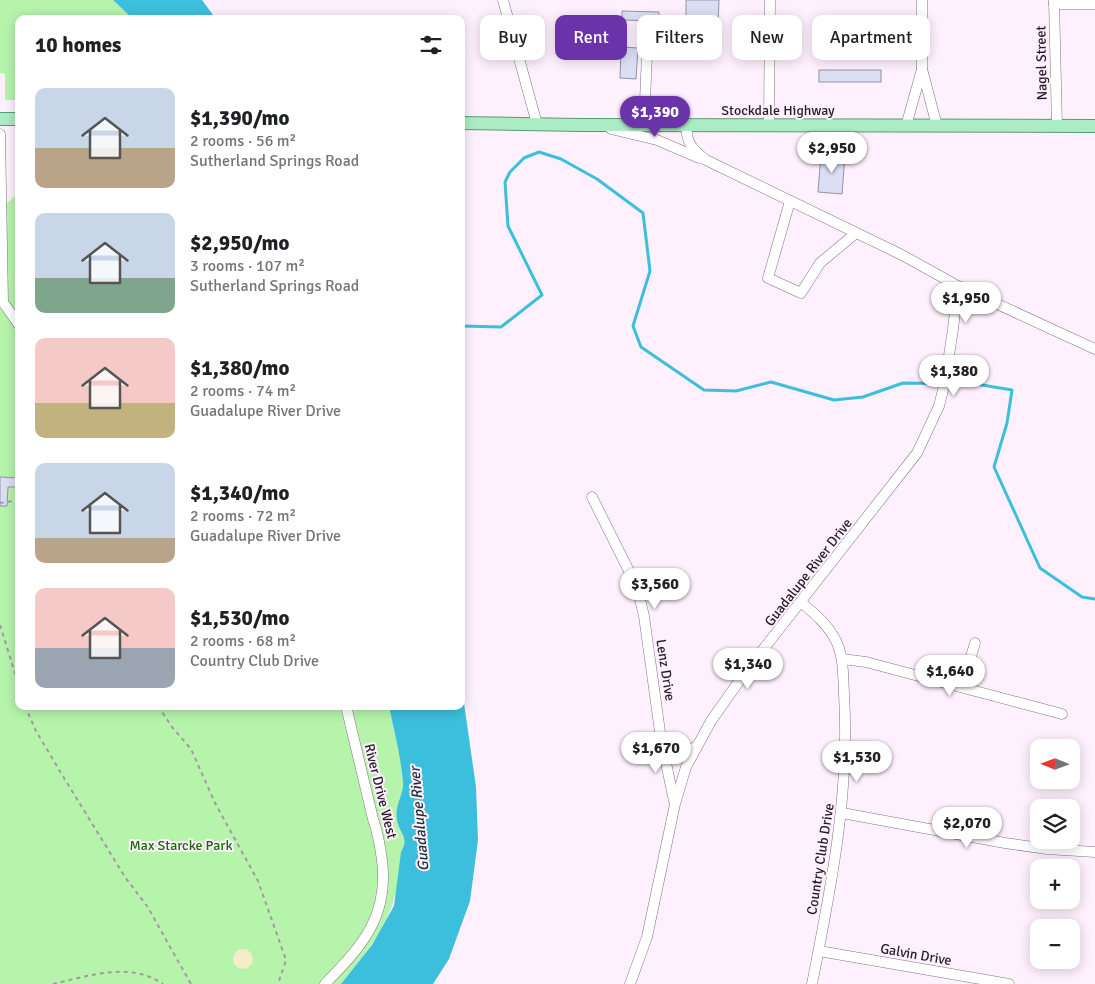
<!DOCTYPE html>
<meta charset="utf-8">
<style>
body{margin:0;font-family:Signika,sans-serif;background:#f2f2f2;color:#202124;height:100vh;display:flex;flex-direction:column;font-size:19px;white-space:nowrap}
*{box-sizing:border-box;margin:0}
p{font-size:16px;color:#757577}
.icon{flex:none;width:28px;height:28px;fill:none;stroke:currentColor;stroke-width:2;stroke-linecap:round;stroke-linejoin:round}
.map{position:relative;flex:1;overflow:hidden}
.panel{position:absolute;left:15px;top:15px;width:450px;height:695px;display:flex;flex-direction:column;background:#fff;border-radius:10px;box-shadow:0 2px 12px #0003}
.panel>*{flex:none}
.hud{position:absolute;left:480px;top:15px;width:475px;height:45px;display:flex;gap:10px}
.needle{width:32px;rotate:271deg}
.controls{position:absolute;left:1030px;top:739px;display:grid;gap:10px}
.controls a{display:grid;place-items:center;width:50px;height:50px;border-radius:10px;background:#fff;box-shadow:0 2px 12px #0003;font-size:25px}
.price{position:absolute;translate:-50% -42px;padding:0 11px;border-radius:18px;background:#fff;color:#222;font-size:16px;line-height:32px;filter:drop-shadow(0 1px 2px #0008)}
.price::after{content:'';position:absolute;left:50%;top:30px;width:15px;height:11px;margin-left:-8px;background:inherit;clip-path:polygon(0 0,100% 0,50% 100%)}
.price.current{background:#6b33aa;color:#fff}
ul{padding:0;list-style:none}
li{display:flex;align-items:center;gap:15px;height:125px;padding:0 20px}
li span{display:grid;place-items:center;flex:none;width:140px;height:100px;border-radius:10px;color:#555}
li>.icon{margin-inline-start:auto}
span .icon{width:60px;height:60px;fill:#fffc;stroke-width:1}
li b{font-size:21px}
h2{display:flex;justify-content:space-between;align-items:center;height:60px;padding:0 20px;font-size:21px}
.chip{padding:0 18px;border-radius:10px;background:#fff;box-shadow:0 2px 12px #0003;font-size:18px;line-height:45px}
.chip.current{background:#6b33aa;color:#fff}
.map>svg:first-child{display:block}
.green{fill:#b6f4ac}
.sand{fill:#f6ecc7}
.water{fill:#3cbfdc}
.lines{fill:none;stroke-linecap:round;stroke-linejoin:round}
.stream{stroke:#3cbfdc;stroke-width:3}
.building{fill:#dcdff4;stroke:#9193a7}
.minor-casing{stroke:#837381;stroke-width:11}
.major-casing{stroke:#599c73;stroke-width:14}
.path{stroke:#a499a3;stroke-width:2;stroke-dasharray:4 4;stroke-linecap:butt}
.minor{stroke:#fff;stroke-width:10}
.major{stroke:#acecc4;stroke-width:12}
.labels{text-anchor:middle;stroke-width:4;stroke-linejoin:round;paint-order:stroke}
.street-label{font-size:14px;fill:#241e24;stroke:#fff0fd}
.park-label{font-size:14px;fill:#156906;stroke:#fff0fd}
.water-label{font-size:15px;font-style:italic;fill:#1b3036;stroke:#fff0fd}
</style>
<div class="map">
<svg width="1095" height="984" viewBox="0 0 1095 984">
<rect width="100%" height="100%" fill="#fff0fd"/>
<g class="green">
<polygon points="0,0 113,0 133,19 19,19 19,100 5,100 5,74 0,73"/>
<path d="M19,192V706H389C394,731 401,757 403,783C404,794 394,806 397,820C399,834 410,837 401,852C398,915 379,937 341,984H0V206L2,208Z"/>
</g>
<circle class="sand" cx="243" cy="959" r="10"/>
<g class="water">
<polygon points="113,0 202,0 216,19 133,19"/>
<path d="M461,682L476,787L478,840L470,901L449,959L433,984H341L372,945L394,906L401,852C410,837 399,834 397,820C394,806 404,794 403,783C401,757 394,731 389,706H461Z"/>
</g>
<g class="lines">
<polyline class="stream" points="461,326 501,327 542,295 508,226 505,182 510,172 524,158 539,152 561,159 597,179 643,213 650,271 633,326 641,347 704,390 736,391 771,382 834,400 863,397 903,383 976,384 1012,390 1007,423 994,467 1040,568 1082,597 1095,599"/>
</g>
<g class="building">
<polygon points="686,0 719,0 718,24 686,23"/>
<polygon points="622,11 659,12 659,21 622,20"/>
<polygon points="851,19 884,19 883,43 869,42 869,47 858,47 859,43 850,43"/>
<polygon points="621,47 638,48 636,79 620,78"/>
<rect x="819" y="70" width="62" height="12"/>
<polygon points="821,154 845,156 842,194 818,192"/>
<polygon points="0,477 19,478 19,487 8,487 7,506 0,506"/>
</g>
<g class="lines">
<g class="minor-casing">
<g id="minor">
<polyline points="503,0 537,124"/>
<polyline points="922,0 922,69 937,126"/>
<polyline points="1054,0 1057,126"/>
<polyline points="1054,4 1095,4"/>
<polyline points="644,125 648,29"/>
<path d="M687,125C685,142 693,150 706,160L902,255L958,286L1095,349"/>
<polyline points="769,125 770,0"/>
<polyline points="906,126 922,69"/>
<polyline points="611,129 657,140 699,158"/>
<polyline points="0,134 3,302 19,325"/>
<polyline points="790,201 768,278 801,293 820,263 856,233"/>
<polyline points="592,497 637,587 644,616 661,739 674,801"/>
<path d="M802,603C815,614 827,624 835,639C844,655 843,676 844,694C850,793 831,888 812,984"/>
<polyline points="842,659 866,662 1062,714"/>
<polyline points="962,687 975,643"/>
<path d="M662,740C671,754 681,756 695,747"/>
<polyline points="842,813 1005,843 1047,849 1095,852"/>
<polyline points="819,951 1009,984"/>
<path d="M325,984C362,946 389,917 382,860C380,845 378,833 373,819L346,706"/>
<polyline points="630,984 647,937 675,804 686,767 711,721 747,670 917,453 939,406 945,382 953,329 958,286"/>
</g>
</g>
<g class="major-casing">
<g id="major">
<polyline points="0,119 19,119"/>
<polyline points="461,123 580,125 1095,126"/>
</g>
</g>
<g class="path">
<polyline points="0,503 19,500"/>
<polyline points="0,625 19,686"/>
<polyline points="25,706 36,731 64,778 125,877 147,906 191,984"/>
<polyline points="158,706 172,727 191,749 215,803 258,881 286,960 278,984"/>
<path d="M53,984C89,976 130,961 163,984"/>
</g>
<use href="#minor" class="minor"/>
<use href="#major" class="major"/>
</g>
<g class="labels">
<g class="street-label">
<text transform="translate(1041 63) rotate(-91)" y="5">Nagel Street</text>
<text x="778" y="115">Stockdale Highway</text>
<text transform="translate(808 572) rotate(-52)" y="5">Guadalupe River Drive</text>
<text transform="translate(666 670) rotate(81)" y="5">Lenz Drive</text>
<text transform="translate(381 791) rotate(76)" y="5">River Drive West</text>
<text transform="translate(820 859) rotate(-81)" y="5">Country Club Drive</text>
<text transform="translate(916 954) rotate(10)" y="5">Galvin Drive</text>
</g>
<g class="park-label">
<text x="181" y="850">Max Starcke Park</text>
</g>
<g class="water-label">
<text transform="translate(419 819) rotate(-95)" y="5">Guadalupe River</text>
</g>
</g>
</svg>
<div class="controls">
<a><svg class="needle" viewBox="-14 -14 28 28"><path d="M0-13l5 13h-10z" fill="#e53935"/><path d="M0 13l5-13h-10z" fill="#757577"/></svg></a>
<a><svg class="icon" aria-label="layers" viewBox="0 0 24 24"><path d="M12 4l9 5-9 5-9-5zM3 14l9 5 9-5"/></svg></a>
<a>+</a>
<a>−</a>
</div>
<b class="price current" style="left:655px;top:138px">$1,390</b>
<b class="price" style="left:832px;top:174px">$2,950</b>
<b class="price" style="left:966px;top:324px">$1,950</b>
<b class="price" style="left:954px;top:397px">$1,380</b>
<b class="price" style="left:655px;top:610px">$3,560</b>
<b class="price" style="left:748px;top:690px">$1,340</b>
<b class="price" style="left:950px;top:697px">$1,640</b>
<b class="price" style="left:656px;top:774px">$1,670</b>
<b class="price" style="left:857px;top:783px">$1,530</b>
<b class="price" style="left:967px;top:849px">$2,070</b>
<div class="hud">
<a class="chip">Buy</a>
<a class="chip current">Rent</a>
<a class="chip">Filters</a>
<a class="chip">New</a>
<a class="chip">Apartment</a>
</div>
<section class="panel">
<h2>10 homes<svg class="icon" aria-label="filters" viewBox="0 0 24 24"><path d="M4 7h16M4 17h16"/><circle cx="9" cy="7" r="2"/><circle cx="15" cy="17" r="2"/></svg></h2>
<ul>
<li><span style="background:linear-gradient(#c9d6e8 60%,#b9a48a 0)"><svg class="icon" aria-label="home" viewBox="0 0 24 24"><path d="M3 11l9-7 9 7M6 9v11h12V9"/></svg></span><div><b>$1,390/mo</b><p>2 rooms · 56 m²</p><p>Sutherland Springs Road</p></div></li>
<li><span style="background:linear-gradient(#c9d6e8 65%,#7fa58c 0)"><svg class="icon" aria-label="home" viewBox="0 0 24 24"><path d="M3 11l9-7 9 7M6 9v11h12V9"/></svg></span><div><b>$2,950/mo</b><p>3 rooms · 107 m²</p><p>Sutherland Springs Road</p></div></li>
<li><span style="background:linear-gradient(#f6c9c9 65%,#c2b280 0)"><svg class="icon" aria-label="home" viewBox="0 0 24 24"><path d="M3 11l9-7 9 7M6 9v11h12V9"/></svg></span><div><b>$1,380/mo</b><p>2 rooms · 74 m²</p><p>Guadalupe River Drive</p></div></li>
<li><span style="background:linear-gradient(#c9d6e8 75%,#b9a48a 0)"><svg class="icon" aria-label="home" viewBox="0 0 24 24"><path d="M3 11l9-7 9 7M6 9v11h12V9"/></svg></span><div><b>$1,340/mo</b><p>2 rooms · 72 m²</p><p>Guadalupe River Drive</p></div></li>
<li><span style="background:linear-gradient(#f6c9c9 60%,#9aa5b1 0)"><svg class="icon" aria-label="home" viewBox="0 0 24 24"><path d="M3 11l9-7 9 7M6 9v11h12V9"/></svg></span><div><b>$1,530/mo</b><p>2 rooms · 68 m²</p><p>Country Club Drive</p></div></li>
</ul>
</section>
</div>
